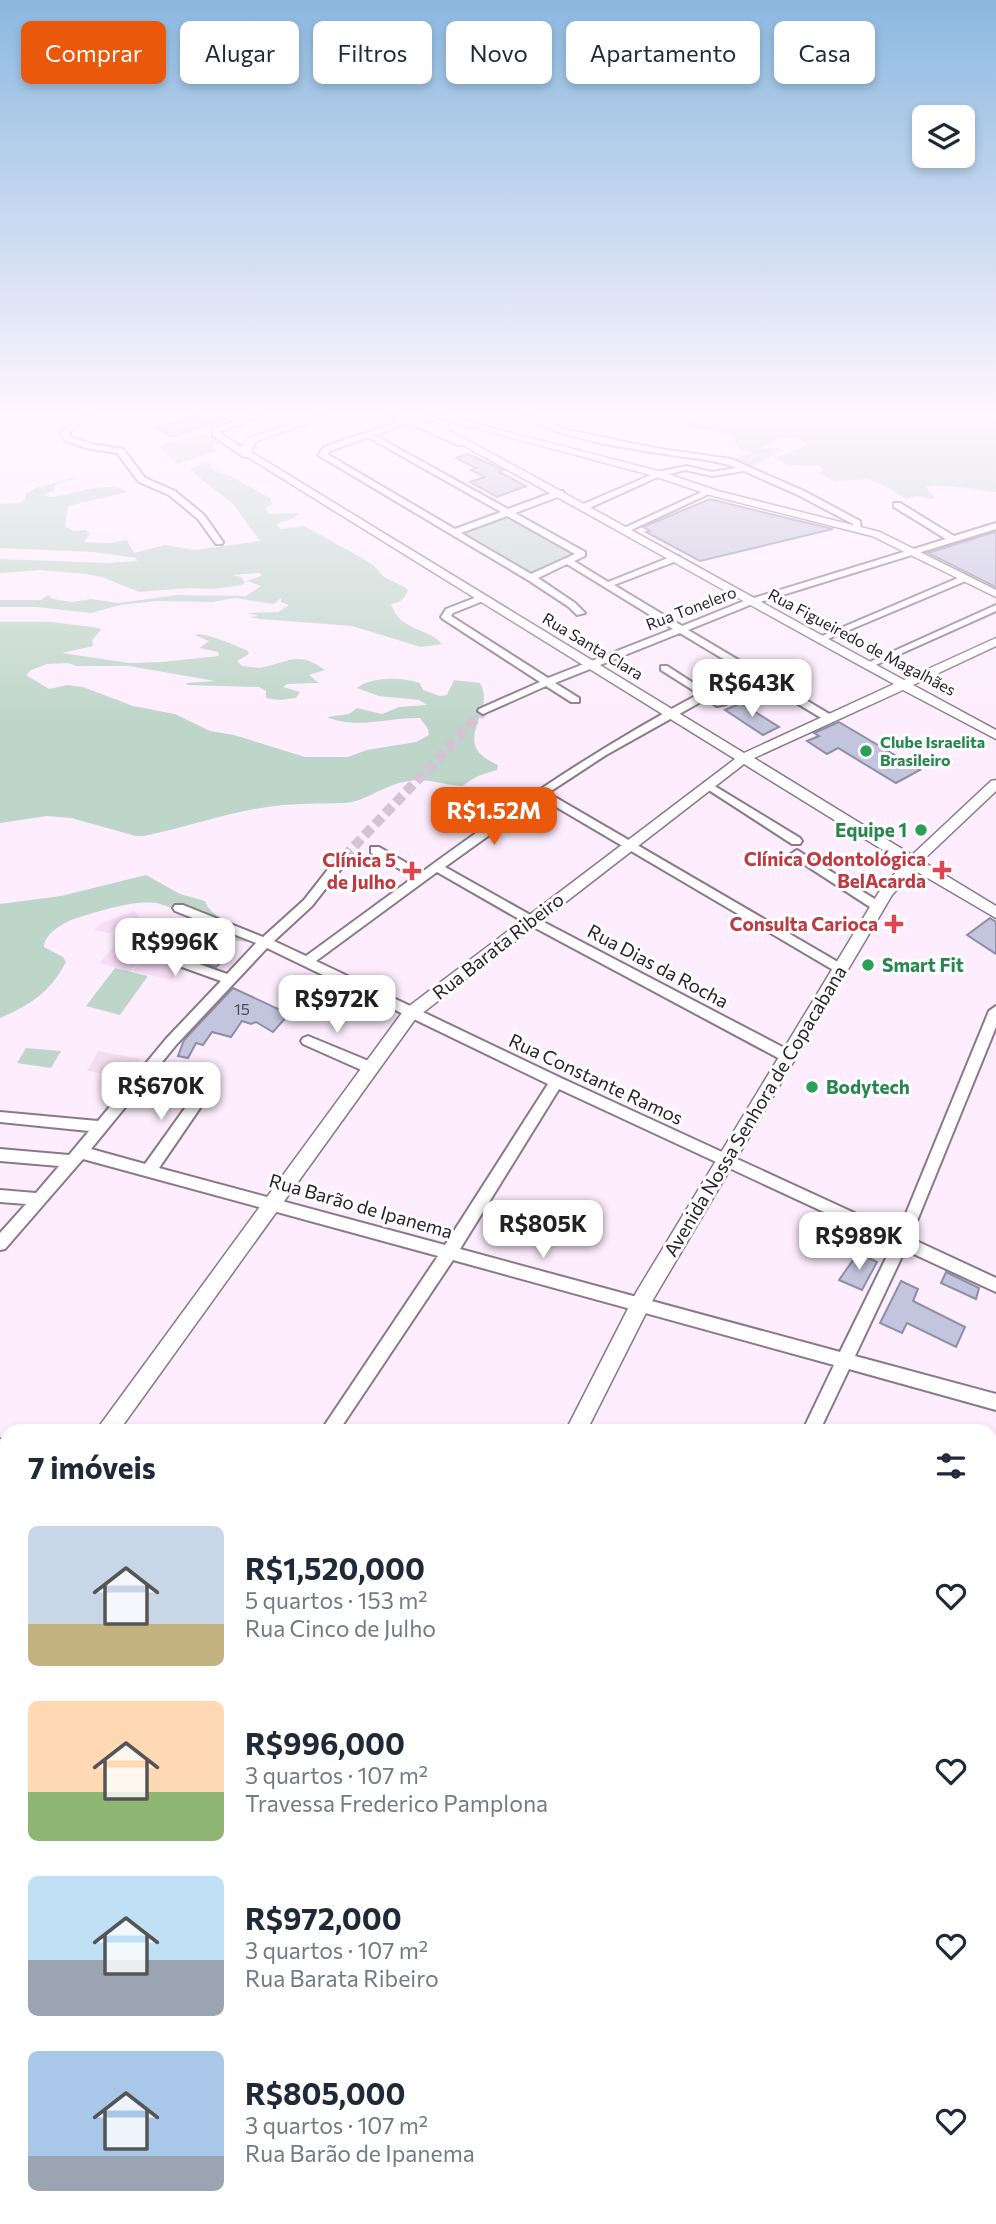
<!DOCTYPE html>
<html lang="pt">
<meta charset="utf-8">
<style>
body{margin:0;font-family:Commissioner,sans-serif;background:#f6f6f7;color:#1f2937;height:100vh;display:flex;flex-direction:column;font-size:26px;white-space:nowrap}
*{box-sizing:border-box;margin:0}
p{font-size:23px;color:#747a83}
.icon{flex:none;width:38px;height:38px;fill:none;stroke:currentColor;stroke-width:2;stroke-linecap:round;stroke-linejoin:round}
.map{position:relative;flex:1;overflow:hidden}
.side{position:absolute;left:0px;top:1424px;width:998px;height:800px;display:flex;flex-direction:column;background:#fff;border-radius:21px 21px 0 0;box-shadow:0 4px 10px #0003}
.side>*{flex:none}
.top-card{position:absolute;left:21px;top:21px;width:956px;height:63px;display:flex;gap:14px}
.tools{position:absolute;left:912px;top:105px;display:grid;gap:14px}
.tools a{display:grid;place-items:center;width:63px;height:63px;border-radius:10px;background:#fff;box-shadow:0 4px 10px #0003;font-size:35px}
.price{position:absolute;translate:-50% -60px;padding:0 16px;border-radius:14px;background:#fff;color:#222;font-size:23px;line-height:46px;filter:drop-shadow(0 2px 4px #0008)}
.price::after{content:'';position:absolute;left:50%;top:42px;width:21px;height:16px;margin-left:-10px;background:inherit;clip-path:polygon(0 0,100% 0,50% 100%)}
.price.current{background:#ea580c;color:#fff}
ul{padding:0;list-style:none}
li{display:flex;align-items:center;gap:21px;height:175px;padding:0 28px}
li span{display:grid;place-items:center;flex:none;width:196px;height:140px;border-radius:10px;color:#555}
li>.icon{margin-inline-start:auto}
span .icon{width:84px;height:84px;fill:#fffc;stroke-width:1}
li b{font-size:30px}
h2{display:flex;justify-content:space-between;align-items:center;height:84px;padding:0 28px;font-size:30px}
.tag{padding:0 24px;border-radius:10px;background:#fff;box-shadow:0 4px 10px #0003;font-size:24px;line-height:63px}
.tag.current{background:#ea580c;color:#fff}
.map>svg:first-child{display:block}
.built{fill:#f8ddf7}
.education{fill:#f4deed}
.green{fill:#bed5c9}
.sand{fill:#f4eac5}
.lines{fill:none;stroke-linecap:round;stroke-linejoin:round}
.stream{stroke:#a0bed4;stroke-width:2}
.building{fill:#c3c5de;stroke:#8d8fa6;stroke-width:2}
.minor-tunnel{stroke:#d4c4d3;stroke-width:10;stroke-dasharray:10 5;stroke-linecap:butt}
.major-tunnel{stroke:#d4c4d3;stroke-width:10;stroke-dasharray:10 5;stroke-linecap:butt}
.minor-casing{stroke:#8b788a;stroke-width:4}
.major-casing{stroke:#8b788a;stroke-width:3}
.highway-casing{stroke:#8b788a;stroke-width:4}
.minor{fill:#fff;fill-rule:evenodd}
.major{fill:#fff;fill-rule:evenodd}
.highway{fill:#fff;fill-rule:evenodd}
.leisure-dot{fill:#2e9e5b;stroke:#fff;stroke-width:2.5}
.health-dot{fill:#e0444e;stroke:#fff;stroke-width:2.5}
.labels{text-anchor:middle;stroke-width:6;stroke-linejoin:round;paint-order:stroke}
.far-street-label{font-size:16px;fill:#2a2229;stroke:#fff}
.far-leisure-label{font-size:16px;font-weight:bold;fill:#27864d;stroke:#fff;text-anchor:start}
.number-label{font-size:16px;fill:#504b56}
.leisure-label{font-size:19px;font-weight:bold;fill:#27864d;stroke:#fff;text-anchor:start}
.health-label{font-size:19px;font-weight:bold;fill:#be3a42;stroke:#fff;text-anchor:end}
.street-label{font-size:19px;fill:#2a2229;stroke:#fff}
</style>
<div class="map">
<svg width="996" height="2224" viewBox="0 0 996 2224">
<rect width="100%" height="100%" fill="#feedfe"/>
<g class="built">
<polygon points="134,911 144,922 118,932 115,929 110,933 94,930 101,923"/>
<polygon points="113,948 144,955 130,972 99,963"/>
<polygon points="146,955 183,967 171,980 133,971"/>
</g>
<g class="education">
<polygon points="98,1051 141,1059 125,1077 87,1071"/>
<polygon points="188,1065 207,1070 185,1096 143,1082 157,1067 177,1074"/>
</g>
<g class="green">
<path d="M697,416H996V492C975,490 944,483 926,487L936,499L916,496L906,499L883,485L867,479L835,481L819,473L823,469L820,466L788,465L774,458L808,445C788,432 774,440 758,452L773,447L784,450L745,470L735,460L755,453L739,449C729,423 704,434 682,427Z"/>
<polygon points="203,433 221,443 212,446 219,450 178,464 159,446"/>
<path d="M205,463H210L212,466L209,468L232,477L270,498L272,504L265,508L269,514L299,513L294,518L276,524L281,529L304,526L353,553L373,565L384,577L406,588L408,591C403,600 401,602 391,604C399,631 429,628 442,644L421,647L352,626L261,619L249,617L259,616L246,613L278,612L289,605L281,602V598L274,604L235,598L212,602L156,601L120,605L91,613L36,607H0V600H41L48,595L53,599L72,602L91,599L118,603L178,595L246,596L261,586L247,581L261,576L260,573L232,575L241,577L245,582L242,585L213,589L189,588L139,592L102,577L86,574L40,570L0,573V559L107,563L137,561L136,558L94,552L0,548V504L19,503L25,499V494L38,487L71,479H76L55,485L54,491L45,494L48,497C74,496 104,479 128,492L68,506L65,526L73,531L86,530L90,534L84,542L109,543L127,540L134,553L165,545L195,550L260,541L234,505L190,470Z"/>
<polygon points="508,516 576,553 532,573 463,532"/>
<path d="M0,622H52L99,628L101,630L92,640L93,646L62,653L129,663L162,662L219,656L218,652L199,648L209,641L195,635L198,634C215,636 232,644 248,651L249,654L237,661L242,666C248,666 258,669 264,667C290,661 299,651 325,670L309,675L319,683L287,684L283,687L300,692L296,698L279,700L266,698V691L259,687L188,685L186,683L215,681L129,666H76L68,663L47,664L31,670L26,675L49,689L67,685L83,687L133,706L175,714L210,731L234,735L305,757H348L367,750L416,742L429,735L428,729L420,718C389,717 357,730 327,717L349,714L357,708L382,714L399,707L427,705L419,700L379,696L357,688C371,676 403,677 420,683L423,690L440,696L447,695L454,680L480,683C498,713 446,743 498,765L497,770L478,776L462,786C442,785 425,777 404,782C382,786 367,801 345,803C321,804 299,803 275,806C231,811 188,827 144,836H136L71,818L47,816L0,823Z"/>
<path d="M146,875L180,894L205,901C212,922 243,921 250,942C218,942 190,912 160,904C137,898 97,912 74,919C63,923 44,934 44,947L63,957L66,962C49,994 31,1004 0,1018V904L61,896Z"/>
<polygon points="115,968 148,976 120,1015 86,1006"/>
<polygon points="26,1048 61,1051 51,1068 17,1063"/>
</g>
<polygon class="sand" points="996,2027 996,2224 977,2224 978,2217 990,2217 990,2084"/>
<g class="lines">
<polyline class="stream" points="735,464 737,459 768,449"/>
</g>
<g class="building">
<polygon points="193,416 228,417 172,437 157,428"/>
<polygon points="468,454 503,470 499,472 526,486 497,497 470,482 485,477 471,470 476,468 456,458"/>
<polygon points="710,499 774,515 833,529 700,561 646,532 650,531 643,527"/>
<polygon points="996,532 996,587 928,553 988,534"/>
<polygon points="741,703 779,727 763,735 725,710"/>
<polygon points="839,722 920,770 896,783 838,748 827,754 807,741 819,736 814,733"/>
<polygon points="990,918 996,922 996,954 967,935"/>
<polygon points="208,950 228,957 216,967 198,961"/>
<polygon points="233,988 289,1014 273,1032 256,1022 251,1024 242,1021 231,1037 212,1032 203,1045 196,1043 188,1058 178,1056 184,1040"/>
<polygon points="858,1253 877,1262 862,1290 839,1280"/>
<polygon points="946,1272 979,1288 976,1299 941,1283"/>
<polygon points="901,1281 918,1289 913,1301 965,1327 956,1347 907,1323 902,1333 880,1323"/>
</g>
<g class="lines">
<polyline class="minor-tunnel" points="344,857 483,711"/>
<polyline class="major-tunnel" points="411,416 430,424"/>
<g class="minor-casing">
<g id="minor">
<polygon points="81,416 89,416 69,433 70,437 91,444 123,449 145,478 175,491 204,515 223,542 222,544 216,544 198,519 169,495 139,482 117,453 86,448 64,440 61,433"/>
<polygon points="251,416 262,416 219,432 250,453 250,457 244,457 213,436 212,429"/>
<path d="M389,416C415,415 440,431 464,441V445H458L408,423L374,435L508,509L557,491H563V495L515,513L585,552V556L574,561L608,582L673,556H679V560L614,585L682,626L744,601L946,539L894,507V503H900L954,536L996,523V529L750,605L688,630L831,715V719H823L680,633L555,683L579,698V702H571L546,686L483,714L478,711L479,709L540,682L443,619L441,617L446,609L477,597H483V601L453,613L451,616L548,678L673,629L567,564L538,578L575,603L585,613L577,615L569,607L528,580L318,455L324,447L401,421ZM368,437L501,512L455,529L327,454L330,451ZM507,516L575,554L531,574L461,533Z"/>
<path d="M525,416H535L563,429L660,449L731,459L804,491L860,521L861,529L854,531L853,524L798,495L744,471L712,476L686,470L660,476L587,509H581V505L658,472L686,466L712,472L737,468C718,460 697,459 678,456C637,450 557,439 525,416Z"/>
<polygon points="706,490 713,492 629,531 622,529"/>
<polygon points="965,575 969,578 968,580 823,641 815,639"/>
<polygon points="996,605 996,611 871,667 863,665"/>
<path d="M661,666H667L726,704L717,706L706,699L606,755L548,793L843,965L845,968L843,971H835L541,798L445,867L534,917L792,1052L794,1056L792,1060H782L526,923L437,872L316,961L561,1078L898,1233L989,1011L996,1006V1027L910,1238L996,1278V1292L905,1250L855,1356L996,1394V1410L849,1369L819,1432H802L834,1365L453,1260L338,1432H320L438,1256L83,1159L5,1249L0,1250V1233L26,1204L0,1202V1190L36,1193L59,1166L0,1161V1149L69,1155L89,1131L0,1122V1112L98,1121L166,1039L221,981L129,948L127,945L129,942H137L227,974L256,943L175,911L173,908L175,905H183L263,937L304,900L340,854H348V860L312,906L274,941L306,956L414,877L371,853V847H379L422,872C511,807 601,746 699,694L661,670ZM267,948L548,1084L445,1245L159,1168L200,1108L198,1104H188L145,1164L91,1149L176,1045ZM559,1089L893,1244L840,1352L460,1249Z"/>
<polygon points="708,782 800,838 802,841 800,844 792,844 704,787 704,783"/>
<polygon points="797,850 881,903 883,906 881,909 873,909 793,857 791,854"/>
<polygon points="308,1036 376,1064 378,1068 376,1072 366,1072 303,1044 301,1041 303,1038"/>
<polygon points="31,2217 55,2217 52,2224 28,2224"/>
<polygon points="160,2217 184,2217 182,2224 158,2224"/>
<rect x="635" y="2217" width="24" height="7"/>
</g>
</g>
<g class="major-casing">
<g id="major">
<path d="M313,416H327L255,442L251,452L744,753L894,684C737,599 584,510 427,426V422H433C591,506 746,595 904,680L996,638V646L913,685L996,730V739L903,690L754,758L912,855L991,781L996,780V791L922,861L996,906V918L914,870L892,895L651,1303L586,1432H565L637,1291L879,892L904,863L744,764L416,1018L118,1432H95L404,1010L735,759L241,453L243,444L249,438Z"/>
<polygon points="431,416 446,416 662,472 718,491 880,532 996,590 996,597 872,536 710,495 654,476"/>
<rect x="0" y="1439" width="7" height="20"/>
<polygon points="7,1601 7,1636 0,1639 0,1604"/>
<polygon points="0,1954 7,1957 7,1985 0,1982"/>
<polygon points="359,2217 389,2217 387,2224 357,2224"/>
<polygon points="781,2217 830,2217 832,2224 784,2224"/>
</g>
</g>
<g class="highway-casing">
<g id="highway">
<polygon points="996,1446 996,1485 990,1487 990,1448"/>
<polygon points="990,1532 996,1534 996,1559 990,1557"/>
<polygon points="996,1695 996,1749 990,1751 990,1698"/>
<polygon points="833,2217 867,2217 866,2224 832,2224"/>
<polygon points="909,2217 943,2217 942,2224 908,2224"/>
</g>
</g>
<use href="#minor" class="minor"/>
<use href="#major" class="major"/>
<use href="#highway" class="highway"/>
</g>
<linearGradient id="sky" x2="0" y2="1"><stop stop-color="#8bb8e0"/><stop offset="0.57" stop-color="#fff7ff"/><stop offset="1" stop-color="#fff7ff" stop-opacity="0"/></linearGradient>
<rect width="996" height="727" fill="url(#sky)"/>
<g class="leisure-dot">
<circle cx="866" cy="751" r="7"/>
<circle cx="921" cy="830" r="7"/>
<circle cx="868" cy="965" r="7"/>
<circle cx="812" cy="1087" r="7"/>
</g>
<g class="health-dot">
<path d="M938.5 859.5h7v7h7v7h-7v7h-7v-7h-7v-7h7z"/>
<path d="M408.5 860.5h7v7h7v7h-7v7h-7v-7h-7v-7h7z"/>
<path d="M890.5 913.5h7v7h7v7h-7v7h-7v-7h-7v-7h7z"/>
</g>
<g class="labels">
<g class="far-street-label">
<text transform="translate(691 608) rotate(-21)" y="6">Rua Tonelero</text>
<text transform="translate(862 642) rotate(28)" y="6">Rua Figueiredo de Magalhães</text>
<text transform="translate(593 646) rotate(31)" y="6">Rua Santa Clara</text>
</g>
<g class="far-leisure-label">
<text x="880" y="748">Clube Israelita<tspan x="880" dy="18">Brasileiro</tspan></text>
</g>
<g class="number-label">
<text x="242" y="1015">15</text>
</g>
<g class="leisure-label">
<text x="907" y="837" text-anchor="end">Equipe 1</text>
<text x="882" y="972">Smart Fit</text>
<text x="826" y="1094">Bodytech</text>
</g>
<g class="health-label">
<text x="926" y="866">Clínica Odontológica<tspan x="926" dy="22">BelAcarda</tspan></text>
<text x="396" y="867">Clínica 5<tspan x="396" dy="22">de Julho</tspan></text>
<text x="878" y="931">Consulta Carioca</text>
</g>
<g class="street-label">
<text transform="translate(498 946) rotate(-38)" y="7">Rua Barata Ribeiro</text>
<text transform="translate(658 966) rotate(28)" y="7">Rua Dias da Rocha</text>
<text transform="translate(596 1079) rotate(25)" y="7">Rua Constante Ramos</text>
<text transform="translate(755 1111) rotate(-59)" y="7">Avenida Nossa Senhora de Copacabana</text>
<text transform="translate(361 1206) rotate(16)" y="7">Rua Barão de Ipanema</text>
</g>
</g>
</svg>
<div class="tools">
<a><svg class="icon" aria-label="layers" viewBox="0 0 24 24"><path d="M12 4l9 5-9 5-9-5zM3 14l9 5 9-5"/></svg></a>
</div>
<b class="price" style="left:752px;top:719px">R$643K</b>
<b class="price current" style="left:494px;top:847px">R$1.52M</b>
<b class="price" style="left:175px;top:978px">R$996K</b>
<b class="price" style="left:337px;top:1035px">R$972K</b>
<b class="price" style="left:161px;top:1122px">R$670K</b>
<b class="price" style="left:543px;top:1260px">R$805K</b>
<b class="price" style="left:859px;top:1272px">R$989K</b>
<div class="top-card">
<a class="tag current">Comprar</a>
<a class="tag">Alugar</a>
<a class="tag">Filtros</a>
<a class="tag">Novo</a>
<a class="tag">Apartamento</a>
<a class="tag">Casa</a>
</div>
<section class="side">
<h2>7 imóveis<svg class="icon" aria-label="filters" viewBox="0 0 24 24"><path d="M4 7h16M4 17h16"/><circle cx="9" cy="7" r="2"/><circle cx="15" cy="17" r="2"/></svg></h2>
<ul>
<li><span style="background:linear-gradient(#c9d6e8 70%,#c2b280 0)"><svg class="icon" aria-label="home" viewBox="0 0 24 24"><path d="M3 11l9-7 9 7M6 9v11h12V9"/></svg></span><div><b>R$1,520,000</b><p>5 quartos · 153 m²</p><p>Rua Cinco de Julho</p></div><svg class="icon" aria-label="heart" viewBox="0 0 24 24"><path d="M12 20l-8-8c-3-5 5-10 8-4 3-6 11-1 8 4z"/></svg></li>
<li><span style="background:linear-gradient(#ffd9b3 65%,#8fb573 0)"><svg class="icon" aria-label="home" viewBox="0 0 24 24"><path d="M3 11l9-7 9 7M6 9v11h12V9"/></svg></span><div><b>R$996,000</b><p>3 quartos · 107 m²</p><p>Travessa Frederico Pamplona</p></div><svg class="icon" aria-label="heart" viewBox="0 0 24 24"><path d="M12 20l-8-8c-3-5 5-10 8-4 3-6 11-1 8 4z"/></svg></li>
<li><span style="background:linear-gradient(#bfe0f5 60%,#9aa5b1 0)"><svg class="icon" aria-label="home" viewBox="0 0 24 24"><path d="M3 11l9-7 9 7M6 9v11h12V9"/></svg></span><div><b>R$972,000</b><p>3 quartos · 107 m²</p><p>Rua Barata Ribeiro</p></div><svg class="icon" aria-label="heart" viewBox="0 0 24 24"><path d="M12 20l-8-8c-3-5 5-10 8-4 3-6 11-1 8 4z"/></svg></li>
<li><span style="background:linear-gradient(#a9c7e8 75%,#9aa5b1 0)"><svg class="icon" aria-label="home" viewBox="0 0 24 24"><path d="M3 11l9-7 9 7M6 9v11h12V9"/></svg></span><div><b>R$805,000</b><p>3 quartos · 107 m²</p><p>Rua Barão de Ipanema</p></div><svg class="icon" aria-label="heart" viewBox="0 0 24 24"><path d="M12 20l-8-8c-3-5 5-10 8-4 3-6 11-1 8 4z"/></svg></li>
</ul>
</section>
</div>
